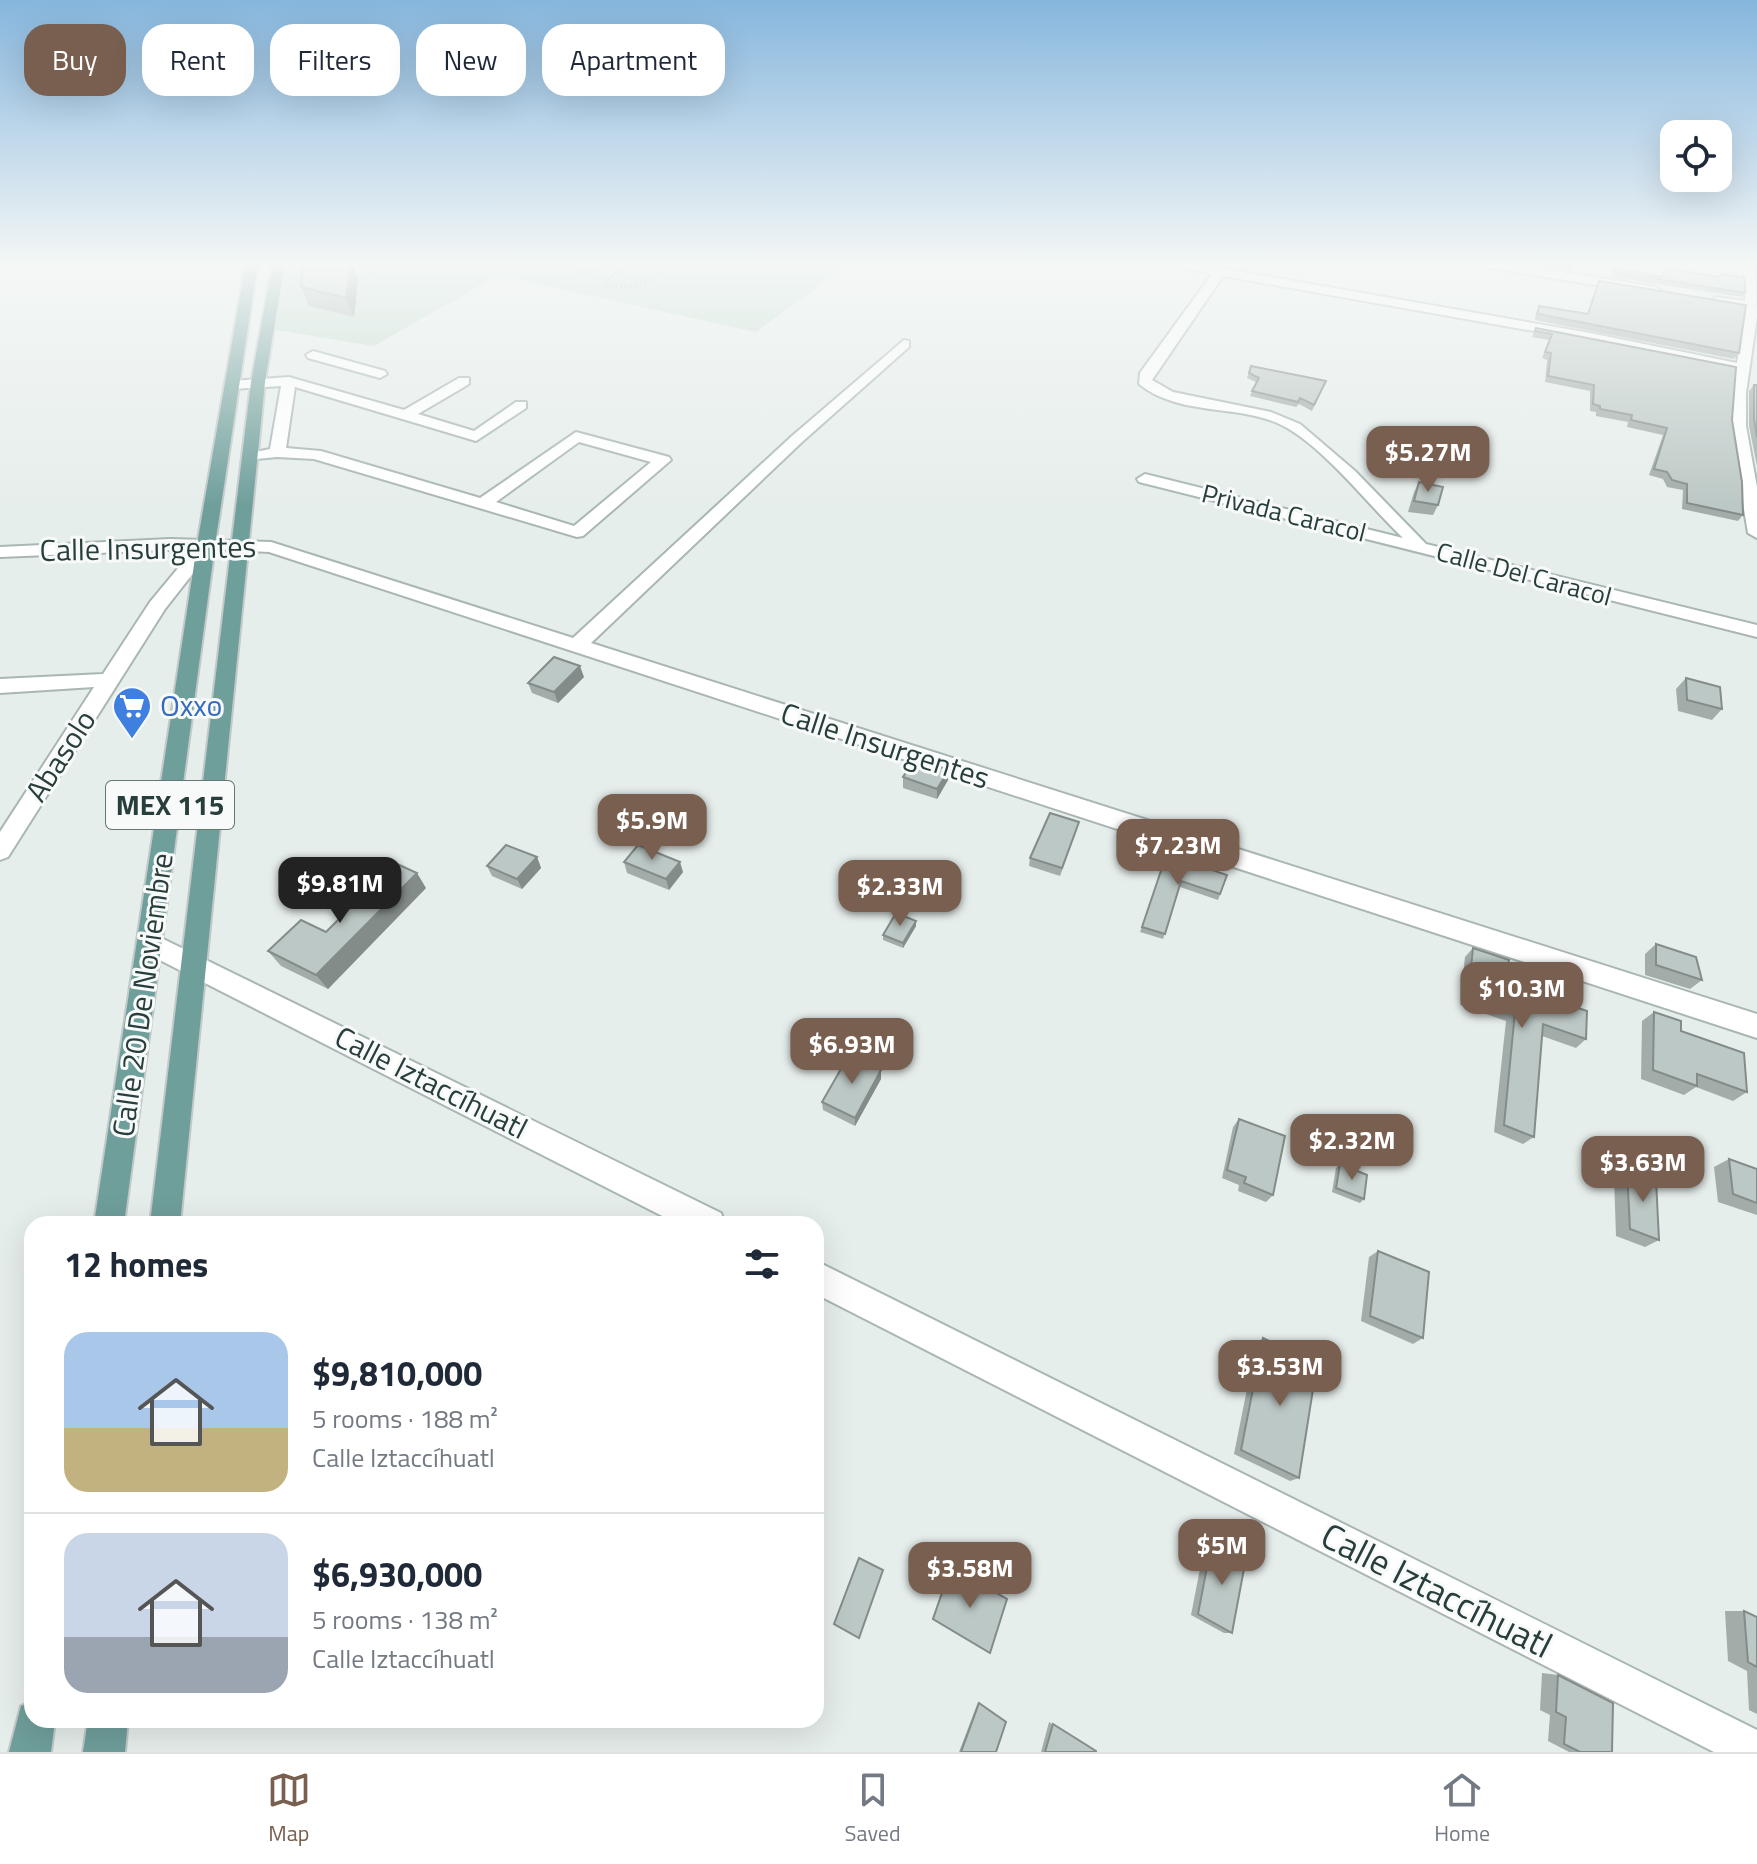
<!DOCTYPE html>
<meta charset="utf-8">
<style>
body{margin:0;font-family:"Titillium Web",sans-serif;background:#f6f6f7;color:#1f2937;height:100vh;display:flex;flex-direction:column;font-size:30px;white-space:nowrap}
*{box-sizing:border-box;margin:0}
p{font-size:26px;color:#747a83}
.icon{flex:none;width:44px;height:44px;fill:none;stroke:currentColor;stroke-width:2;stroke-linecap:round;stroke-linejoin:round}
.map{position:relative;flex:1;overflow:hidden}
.drawer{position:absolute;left:24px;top:1216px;width:800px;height:512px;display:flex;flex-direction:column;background:#fff;border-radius:24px;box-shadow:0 8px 32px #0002}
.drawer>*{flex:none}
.top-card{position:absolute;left:24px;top:24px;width:800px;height:72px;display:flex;gap:16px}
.tools{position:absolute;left:1660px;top:120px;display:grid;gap:16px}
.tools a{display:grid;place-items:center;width:72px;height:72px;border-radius:16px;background:#fff;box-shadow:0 8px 32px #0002;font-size:40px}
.price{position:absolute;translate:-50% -68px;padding:0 18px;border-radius:16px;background:#785f4f;color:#fff;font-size:26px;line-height:52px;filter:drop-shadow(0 2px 4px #0008)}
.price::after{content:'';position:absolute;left:50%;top:48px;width:24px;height:18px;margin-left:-12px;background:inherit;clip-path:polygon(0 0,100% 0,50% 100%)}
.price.current{background:#222;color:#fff}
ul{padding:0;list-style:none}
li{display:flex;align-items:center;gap:24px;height:200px;padding:0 40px}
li+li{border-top:2px solid #e0e1e3}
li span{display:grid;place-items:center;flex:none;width:224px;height:160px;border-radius:24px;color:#555}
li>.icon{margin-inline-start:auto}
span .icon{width:96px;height:96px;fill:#fffc;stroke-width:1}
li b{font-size:34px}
h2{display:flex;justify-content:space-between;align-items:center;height:96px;padding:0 40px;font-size:34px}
.pill{padding:0 28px;border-radius:24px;background:#fff;box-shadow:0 8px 32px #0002;font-size:28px;line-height:72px}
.pill.current{background:#785f4f;color:#fff}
.tabs{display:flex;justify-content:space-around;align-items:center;height:112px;border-top:2px solid #e0e1e3;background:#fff;font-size:22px;color:#747a83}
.tabs a{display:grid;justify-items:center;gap:4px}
.tabs .current{color:#785f4f}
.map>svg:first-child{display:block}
.green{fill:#c2dcce}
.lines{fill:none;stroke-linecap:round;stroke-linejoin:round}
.minor-casing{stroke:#a9b6b4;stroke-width:4}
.major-casing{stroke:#c3c9c8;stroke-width:4}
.path{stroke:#8aaea9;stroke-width:3;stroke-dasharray:2 3;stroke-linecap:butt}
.minor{fill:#fff;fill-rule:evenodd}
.major{fill:#6f9f9b;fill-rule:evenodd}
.wall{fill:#a2aca9}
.shaded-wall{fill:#848c8a}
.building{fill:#bcc8c5;stroke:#848c8a;stroke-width:2}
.labels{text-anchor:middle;stroke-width:6;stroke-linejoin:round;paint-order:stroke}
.far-street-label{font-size:26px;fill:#273e3c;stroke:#f7faf9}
.shield{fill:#f7faf9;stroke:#657675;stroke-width:2}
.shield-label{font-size:28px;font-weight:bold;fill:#273e3c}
.street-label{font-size:30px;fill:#273e3c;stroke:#f7faf9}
.shop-label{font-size:30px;fill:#366cbe;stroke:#f7faf9;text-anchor:start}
.near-street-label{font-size:36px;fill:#273e3c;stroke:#f7faf9}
</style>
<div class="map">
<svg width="1757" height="1752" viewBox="0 0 1757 1752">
<rect width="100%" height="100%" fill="#e6eeec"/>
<polygon class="green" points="287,261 853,261 756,332 498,275 374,346 276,330"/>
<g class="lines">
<g class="minor-casing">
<g id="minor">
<path d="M1153,261H1180L1590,333L1737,363L1745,309L1710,301L1716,297L1745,301L1744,261H1756L1757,317L1746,393V426L1757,487V538L1748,533L1730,426L1735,371L1590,341L1223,276L1152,380L1173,392L1271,412L1300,424L1355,471L1426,544L1757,625V637L1139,482L1137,479L1145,474L1403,538C1368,505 1319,440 1275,422C1232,405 1177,415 1139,384L1140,373L1212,274Z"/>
<polygon points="1467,261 1495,261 1656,287 1662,291 1656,295 1473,265"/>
<polygon points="904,340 909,341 909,347 802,442 591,643 1757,1014 1757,1038 269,552 212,549 165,609 8,857 0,860 0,832 94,687 0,693 0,679 103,674 150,602 194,549 0,557 0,547 170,539 271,542 573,638 792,436"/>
<polygon points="313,351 385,371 387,374 380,378 308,358 306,355"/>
<path d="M289,377L404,410L459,378H469V384L418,414L474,431L516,402H526V408L476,441L295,387L286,448L321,451L480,498L576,432L669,457L671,460L583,536L577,537L314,459L277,457L246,460V454L270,449L281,386L232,389L225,385L232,381ZM579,442L651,462L574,526L496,502Z"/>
<polygon points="151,933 721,1213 725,1224 678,1224 142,951 138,944 142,937"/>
<polygon points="816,1261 1757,1730 1757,1752 1714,1752 816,1294"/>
</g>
</g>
<g class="major-casing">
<g id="major">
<polygon points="246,261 258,261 215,545 124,1224 94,1224 197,545"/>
<polygon points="273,261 285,261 265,382 180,1224 150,1224 251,382"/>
<polygon points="32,1701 32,1720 55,1720 51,1752 9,1752 21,1706"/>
<polygon points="88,1720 128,1720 125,1752 83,1752"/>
</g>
</g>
<g class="path">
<polyline points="589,261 577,268 576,272 590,272 611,261"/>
<path d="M639,261L611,276L607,285C636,294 658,275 682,261"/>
<polyline points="372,276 374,261"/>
</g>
<use href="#minor" class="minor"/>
<use href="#major" class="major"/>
</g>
<g class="wall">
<polygon points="351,261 358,279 354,317 309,306 301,287"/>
<polygon points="1506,261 1573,261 1573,262 1569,270"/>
<polygon points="1614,268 1662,276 1666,268 1719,277 1721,274 1745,293 1742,297 1612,277 1612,272"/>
<polygon points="1599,281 1739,353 1734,359 1535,320 1536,312 1539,306 1587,314"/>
<polygon points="1536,328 1736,367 1732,420 1743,515 1738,521 1682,509 1683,490 1667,487 1663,479 1649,475 1663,435 1627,427 1628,422 1596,416 1596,412 1590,411 1590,391 1545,382 1547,360 1542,358 1549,340 1532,337"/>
<polygon points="1251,366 1326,381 1312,411 1299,404 1296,407 1250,396 1256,382 1247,378"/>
<polygon points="1754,385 1757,385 1757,466 1749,426 1749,391"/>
<polygon points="1419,482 1438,505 1433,515 1408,512 1414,492"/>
<polygon points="584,677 558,703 532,693 528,683"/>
<polygon points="1686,678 1722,709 1712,720 1678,711 1676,689"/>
<polygon points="903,777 948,780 937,799 903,788"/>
<polygon points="1077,830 1060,876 1029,866 1030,858"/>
<polygon points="1169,847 1188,862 1227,875 1218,900 1180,887 1163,939 1140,932"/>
<polygon points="537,857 541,868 522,889 492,876 487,866"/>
<polygon points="624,862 683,872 669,890 627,873"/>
<polygon points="426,888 328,989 281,966 268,951 326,932"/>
<polygon points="916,926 903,948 883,940 883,935"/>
<polygon points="1656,944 1702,980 1690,989 1645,975 1645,954"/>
<polygon points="1473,948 1508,968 1528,991 1586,1039 1576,1048 1542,1036 1534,1137 1523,1144 1494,1132 1506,1021 1460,1005 1465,957"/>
<polygon points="1654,1012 1681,1031 1747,1092 1733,1101 1696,1087 1684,1095 1641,1079 1642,1021"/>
<polygon points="881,1079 855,1126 823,1110 822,1102"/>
<polygon points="1239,1119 1273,1195 1266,1202 1238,1191 1239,1185 1222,1178 1233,1127"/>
<polygon points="1729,1159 1757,1169 1757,1215 1718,1202 1714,1167"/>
<polygon points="1340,1164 1364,1199 1360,1203 1332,1192 1336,1168"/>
<polygon points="1627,1169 1659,1240 1645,1247 1616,1236 1614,1177"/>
<polygon points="1378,1251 1423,1338 1413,1344 1361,1321 1369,1257"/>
<polygon points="1263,1338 1299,1478 1290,1481 1234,1454 1256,1344"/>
<polygon points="1212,1541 1232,1633 1224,1633 1191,1615 1205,1543"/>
<polygon points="951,1567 990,1653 932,1619 950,1568"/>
<polygon points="1725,1611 1744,1611 1757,1617 1757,1714 1749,1710 1747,1671 1728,1661"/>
<polygon points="1542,1673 1558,1675 1612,1752 1569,1752 1548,1741 1550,1715 1540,1710"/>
<polygon points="978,1702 1006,1722 996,1752 959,1752"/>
<polygon points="1049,1722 1096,1751 1096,1752 1041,1752"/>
</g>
<g class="shaded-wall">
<polygon points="351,261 358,279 354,317 346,298"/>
<polygon points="580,666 584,677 558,703 554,692"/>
<polygon points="949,770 948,780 937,799 937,789"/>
<polygon points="537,857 541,868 522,889 517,879"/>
<polygon points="680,862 683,872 669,890 666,879"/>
<polygon points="417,873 426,888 328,989 316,975"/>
<polygon points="916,921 916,926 903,948 903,943"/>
<polygon points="881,1070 881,1079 855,1126 855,1118"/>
</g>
<g class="building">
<polygon points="303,261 351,261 346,298 301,287"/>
<polygon points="1614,268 1662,277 1666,268 1720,277 1721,274 1745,278 1745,293 1614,272"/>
<polygon points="1599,281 1746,305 1739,353 1538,314 1539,306 1588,314"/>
<polygon points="1536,328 1736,367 1732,420 1742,482 1743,515 1687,503 1687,484 1672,480 1667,472 1654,469 1667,428 1631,420 1632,415 1600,409 1600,406 1593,404 1594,385 1548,376 1551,353 1545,352 1552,334 1535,331"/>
<polygon points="1251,366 1326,381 1314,405 1300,398 1298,402 1252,391 1259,378 1249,373"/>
<polygon points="1754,385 1757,385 1757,437 1754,419"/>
<polygon points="1419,482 1443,487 1438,505 1414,501"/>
<polygon points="554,657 580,666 554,692 528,683"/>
<polygon points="1686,678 1720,687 1722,709 1687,700"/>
<polygon points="915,758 949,770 937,789 903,777"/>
<polygon points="1050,813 1079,822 1062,868 1030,858"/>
<polygon points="506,845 537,857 517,879 487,866"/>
<polygon points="638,845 680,862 666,879 624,862"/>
<polygon points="1169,847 1191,855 1188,862 1227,875 1220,894 1181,881 1165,934 1142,927"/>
<polygon points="395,863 417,873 316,975 268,951 301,920 326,932"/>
<polygon points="896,913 916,921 903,943 883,935"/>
<polygon points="1656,944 1696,957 1702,980 1656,965"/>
<polygon points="1473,948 1509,960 1508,968 1529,974 1528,991 1587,1011 1586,1039 1543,1024 1534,1137 1504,1125 1515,1012 1468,996"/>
<polygon points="1654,1012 1681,1021 1681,1031 1744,1053 1747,1092 1697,1074 1697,1086 1653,1070"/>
<polygon points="849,1055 881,1070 855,1118 822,1102"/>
<polygon points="1239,1119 1285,1136 1273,1195 1244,1183 1246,1177 1227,1170"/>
<polygon points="1729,1159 1757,1169 1757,1203 1733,1194"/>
<polygon points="1340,1164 1367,1175 1364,1199 1336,1188"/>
<polygon points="1627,1169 1656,1180 1659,1240 1630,1229"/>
<polygon points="1378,1251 1429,1272 1423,1338 1370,1316"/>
<polygon points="1263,1338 1317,1364 1299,1478 1241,1450"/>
<polygon points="1212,1541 1246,1558 1232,1633 1198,1614"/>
<polygon points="859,1558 883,1570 859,1638 834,1624"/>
<polygon points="951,1567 1007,1599 990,1653 933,1619"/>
<polygon points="1744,1611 1757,1617 1757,1667 1748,1662"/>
<polygon points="1558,1675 1613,1703 1612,1752 1580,1752 1564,1744 1566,1717 1556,1712"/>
<polygon points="979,1703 1006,1722 996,1752 961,1752"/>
<polygon points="1053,1724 1096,1751 1096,1752 1045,1752"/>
</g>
<linearGradient id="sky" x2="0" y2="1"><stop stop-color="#86b6dd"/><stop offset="0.52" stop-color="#f4f7f6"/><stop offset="1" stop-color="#f4f7f6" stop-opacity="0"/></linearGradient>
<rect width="1757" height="506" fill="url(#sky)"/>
<defs>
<g id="supermarket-pin" transform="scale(2)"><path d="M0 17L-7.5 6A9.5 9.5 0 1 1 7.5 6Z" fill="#3f7fe0" stroke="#f7faf9"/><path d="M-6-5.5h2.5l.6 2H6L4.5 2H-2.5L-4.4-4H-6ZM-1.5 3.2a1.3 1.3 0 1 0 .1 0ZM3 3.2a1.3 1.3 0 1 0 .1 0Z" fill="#fff"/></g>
</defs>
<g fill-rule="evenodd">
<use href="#supermarket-pin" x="132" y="706"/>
</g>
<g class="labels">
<g class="far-street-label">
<text transform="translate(1284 513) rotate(14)" y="9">Privada Caracol</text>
<text transform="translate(1524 574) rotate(15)" y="9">Calle Del Caracol</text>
</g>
<rect class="shield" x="106" y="781" width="128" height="48" rx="6"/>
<g class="shield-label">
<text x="170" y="815">MEX 115</text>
</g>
<g class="street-label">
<text transform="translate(148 549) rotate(-1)" y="10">Calle Insurgentes</text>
<text transform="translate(885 746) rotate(18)" y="10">Calle Insurgentes</text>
<text transform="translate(61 756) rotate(-57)" y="10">Abasolo</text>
<text transform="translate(143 995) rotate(-82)" y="10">Calle 20 De Noviembre</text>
<text transform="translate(431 1083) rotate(27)" y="10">Calle Iztaccíhuatl</text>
</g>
<g class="shop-label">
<text x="160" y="716">Oxxo</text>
</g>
<g class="near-street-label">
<text transform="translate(1437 1590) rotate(27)" y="13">Calle Iztaccíhuatl</text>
</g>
</g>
</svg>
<div class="tools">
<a><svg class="icon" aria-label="locate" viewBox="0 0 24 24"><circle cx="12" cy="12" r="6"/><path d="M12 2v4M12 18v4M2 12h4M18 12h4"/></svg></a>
</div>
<b class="price" style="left:1428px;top:494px">$5.27M</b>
<b class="price" style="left:652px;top:862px">$5.9M</b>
<b class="price" style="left:1178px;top:887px">$7.23M</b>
<b class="price current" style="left:340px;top:925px">$9.81M</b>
<b class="price" style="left:900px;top:928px">$2.33M</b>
<b class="price" style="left:1522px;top:1030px">$10.3M</b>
<b class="price" style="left:852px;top:1086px">$6.93M</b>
<b class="price" style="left:1352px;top:1182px">$2.32M</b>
<b class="price" style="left:1643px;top:1204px">$3.63M</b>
<b class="price" style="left:1280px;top:1408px">$3.53M</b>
<b class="price" style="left:1222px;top:1587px">$5M</b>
<b class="price" style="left:970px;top:1610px">$3.58M</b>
<div class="top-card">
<a class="pill current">Buy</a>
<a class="pill">Rent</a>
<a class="pill">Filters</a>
<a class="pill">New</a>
<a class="pill">Apartment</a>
</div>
<section class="drawer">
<h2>12 homes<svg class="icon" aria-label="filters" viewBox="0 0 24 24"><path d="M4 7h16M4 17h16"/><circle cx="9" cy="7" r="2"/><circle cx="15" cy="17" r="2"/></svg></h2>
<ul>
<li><span style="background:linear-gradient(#a9c7e8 60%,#c2b280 0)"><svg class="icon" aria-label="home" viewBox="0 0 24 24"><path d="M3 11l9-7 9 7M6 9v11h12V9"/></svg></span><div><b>$9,810,000</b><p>5 rooms · 188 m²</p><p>Calle Iztaccíhuatl</p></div></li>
<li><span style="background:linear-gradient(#c9d6e8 65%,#9aa5b1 0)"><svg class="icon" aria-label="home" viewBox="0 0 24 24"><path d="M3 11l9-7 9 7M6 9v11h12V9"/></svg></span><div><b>$6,930,000</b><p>5 rooms · 138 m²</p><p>Calle Iztaccíhuatl</p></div></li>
</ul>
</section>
</div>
<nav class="tabs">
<a class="current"><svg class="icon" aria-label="map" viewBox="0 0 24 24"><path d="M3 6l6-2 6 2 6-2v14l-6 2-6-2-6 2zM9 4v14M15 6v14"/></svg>Map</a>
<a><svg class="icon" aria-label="saved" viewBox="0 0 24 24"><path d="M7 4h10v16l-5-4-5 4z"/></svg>Saved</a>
<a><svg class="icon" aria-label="home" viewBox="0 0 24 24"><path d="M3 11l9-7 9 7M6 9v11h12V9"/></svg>Home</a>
</nav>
